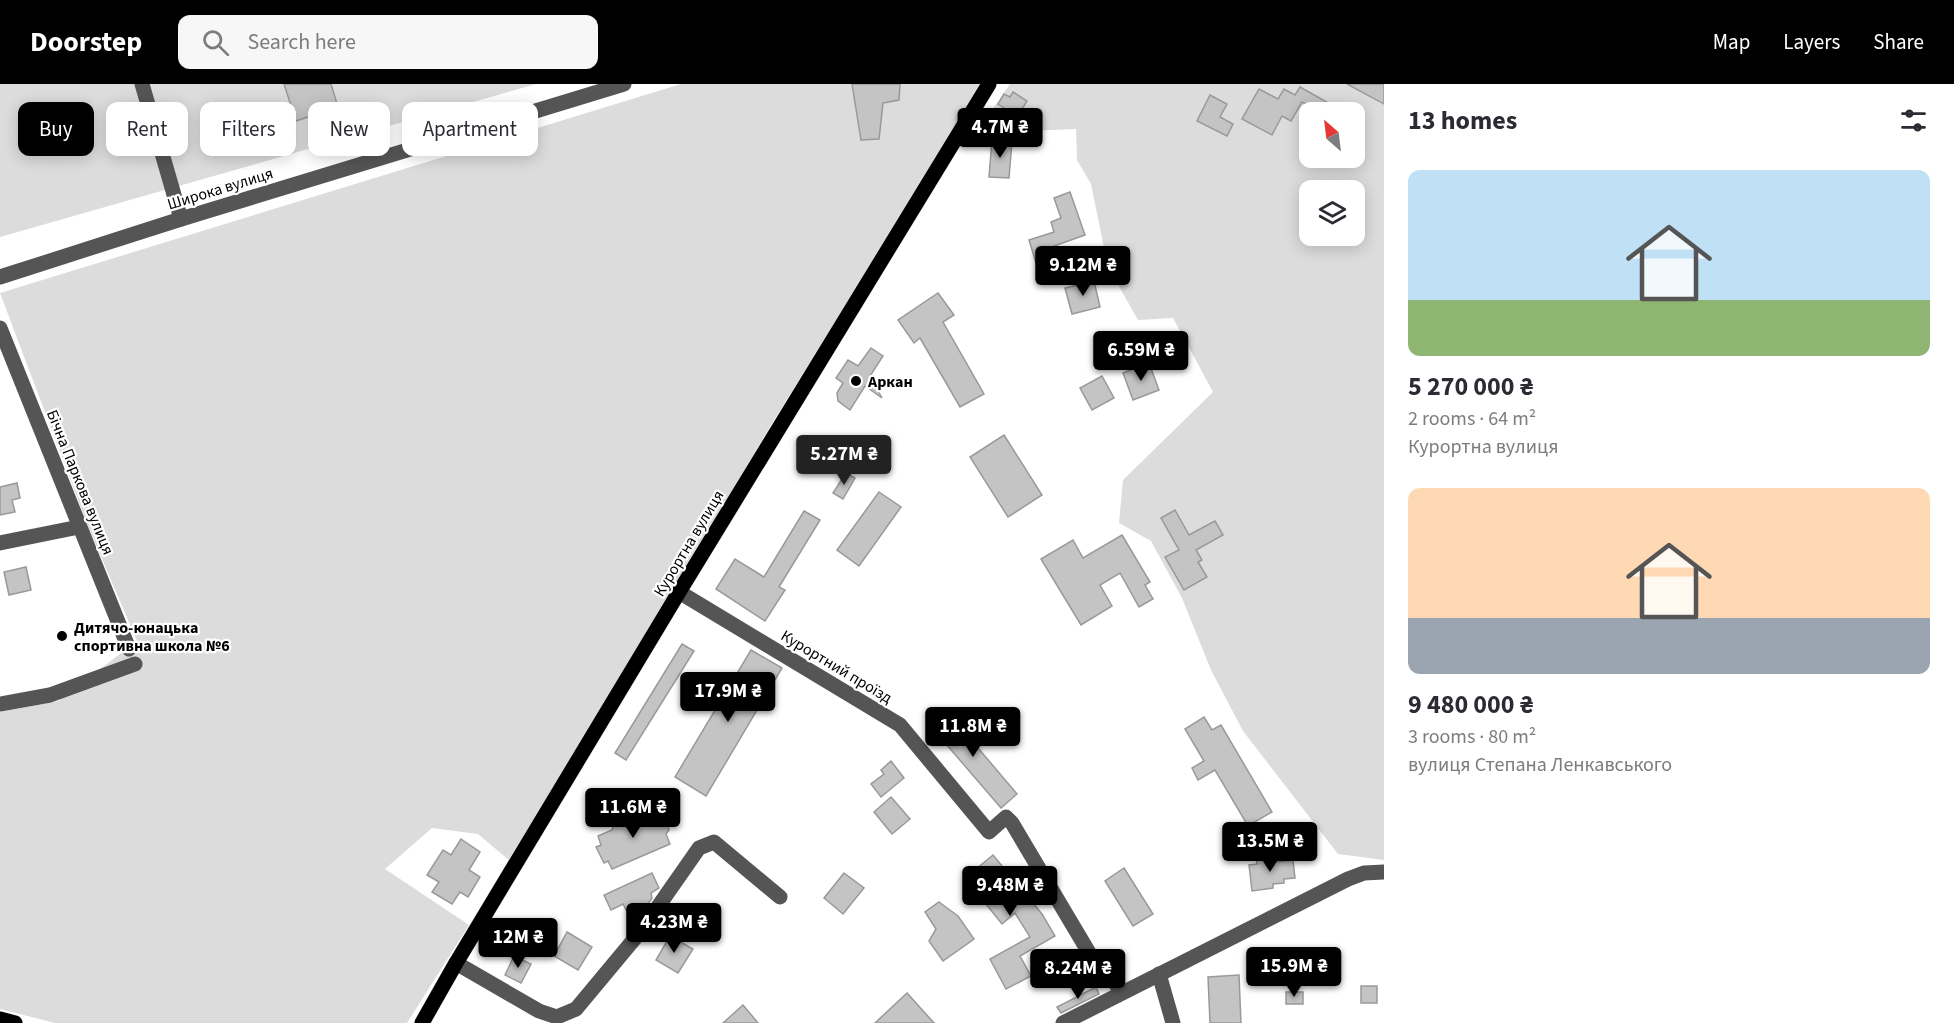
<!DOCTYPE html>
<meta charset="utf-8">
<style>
body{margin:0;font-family:"Source Sans 3",sans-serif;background:#f7f7f7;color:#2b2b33;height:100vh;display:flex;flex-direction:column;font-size:22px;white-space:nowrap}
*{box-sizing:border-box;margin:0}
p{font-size:20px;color:#7c7c81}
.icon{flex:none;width:33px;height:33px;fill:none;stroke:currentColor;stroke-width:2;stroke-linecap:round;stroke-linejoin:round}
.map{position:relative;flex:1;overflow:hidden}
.side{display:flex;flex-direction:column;background:#fff;width:570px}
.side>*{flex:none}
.top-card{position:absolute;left:18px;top:18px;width:570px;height:54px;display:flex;gap:12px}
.needle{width:39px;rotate:332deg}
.tools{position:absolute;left:1299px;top:18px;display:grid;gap:12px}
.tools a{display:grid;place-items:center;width:66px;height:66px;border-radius:12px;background:#fff;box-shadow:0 3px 15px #0003;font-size:30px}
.price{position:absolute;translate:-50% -51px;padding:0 14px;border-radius:6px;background:#000;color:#fff;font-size:20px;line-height:39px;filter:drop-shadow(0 2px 3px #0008)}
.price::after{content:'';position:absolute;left:50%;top:36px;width:18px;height:14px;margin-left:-9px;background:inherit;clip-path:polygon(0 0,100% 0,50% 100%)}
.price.selected{background:#222;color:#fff}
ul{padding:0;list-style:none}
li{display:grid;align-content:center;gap:12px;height:318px;padding:0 24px}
li span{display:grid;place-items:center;height:186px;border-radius:12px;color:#555}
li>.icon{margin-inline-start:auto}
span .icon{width:108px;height:108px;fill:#fffc;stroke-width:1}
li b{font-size:26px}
h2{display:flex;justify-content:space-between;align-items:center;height:72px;padding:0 24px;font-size:26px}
.pill{padding:0 21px;border-radius:12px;background:#fff;box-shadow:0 3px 15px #0003;font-size:21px;line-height:54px}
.pill.selected{background:#000;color:#fff}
header{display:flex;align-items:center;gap:36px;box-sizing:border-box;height:84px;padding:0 30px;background:#000;color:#fff}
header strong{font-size:28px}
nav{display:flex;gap:33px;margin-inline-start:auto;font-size:21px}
.search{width:420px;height:54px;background:#f7f7f7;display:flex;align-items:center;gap:15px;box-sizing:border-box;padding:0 21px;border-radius:12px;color:#7c7c81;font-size:22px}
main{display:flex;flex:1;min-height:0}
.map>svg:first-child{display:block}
.green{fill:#dcdcdc;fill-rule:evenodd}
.building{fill:#c4c4c4;stroke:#999;stroke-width:1.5}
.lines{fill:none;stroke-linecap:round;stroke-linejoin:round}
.major-casing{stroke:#dbdbdb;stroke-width:16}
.minor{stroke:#555;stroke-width:15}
.major{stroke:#000;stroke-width:15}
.poi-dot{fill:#000;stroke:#fff;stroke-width:2}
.labels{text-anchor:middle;stroke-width:4.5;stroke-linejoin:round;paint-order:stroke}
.street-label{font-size:16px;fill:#000;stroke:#fff}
.poi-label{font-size:16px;font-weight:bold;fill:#000;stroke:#fff;text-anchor:start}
</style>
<header>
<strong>Doorstep</strong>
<div class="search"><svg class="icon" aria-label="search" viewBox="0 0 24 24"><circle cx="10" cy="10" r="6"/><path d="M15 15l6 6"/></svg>Search here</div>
<nav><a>Map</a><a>Layers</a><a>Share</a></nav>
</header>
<main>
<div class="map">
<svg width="1384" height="939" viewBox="0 0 1384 939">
<rect width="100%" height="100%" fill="#fff"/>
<g class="green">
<polygon points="0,0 536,0 0,153"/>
<polygon points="681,0 982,0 771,341 510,777 478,750 432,744 385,785 469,841 407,939 55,939 0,925 0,628 58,617 137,557 88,442 0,209"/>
<path d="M1010,0H1384V776L1338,770L1243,647L1211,586L1182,514L1151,457L1119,439L1123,396L1213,308L1173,234L1138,236L1108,183L1091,100L1077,76L1076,45L1029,47L992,26ZM1310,28H1354V74H1310ZM1310,106H1354V152H1310Z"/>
</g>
<g class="building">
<polygon points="284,0 331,0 338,23 296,37"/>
<polygon points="852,0 900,0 899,16 883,19 879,55 861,56"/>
<polygon points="1347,0 1384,0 1384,20"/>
<polygon points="1300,3 1332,21 1327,28 1321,28 1302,18 1291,37 1282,32 1272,51 1242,35 1259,5 1278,15 1284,5 1295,11"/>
<polygon points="1013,8 1027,17 1016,35 1002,27 1004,24 998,20 1004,10 1010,13"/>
<polygon points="1210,11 1227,20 1220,33 1233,40 1227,52 1197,37"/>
<polygon points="992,56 1012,57 1009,94 989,93"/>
<polygon points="1070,108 1085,151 1054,162 1057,172 1036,179 1029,156 1054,148 1051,138 1061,134 1054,114"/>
<polygon points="1094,197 1100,223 1072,230 1065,204"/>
<polygon points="938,209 954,231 943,238 984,310 960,323 920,254 914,259 898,236"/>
<polygon points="871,264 883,272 870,292 882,314 865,302 850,326 838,317 837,309 843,299 836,294 848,276 858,282"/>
<polygon points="1149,279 1159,306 1133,316 1123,289"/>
<polygon points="1102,292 1114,314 1092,326 1080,304"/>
<polygon points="1004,351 1042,411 1008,433 970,373"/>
<polygon points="846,389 855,394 843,415 833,409"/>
<polygon points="17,399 20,414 12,416 15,428 0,431 0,403"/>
<polygon points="879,408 901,423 859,482 837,466"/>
<polygon points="1175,426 1189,451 1215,437 1223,451 1196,466 1202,476 1198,478 1207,493 1184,506 1165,473 1179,466 1161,434"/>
<polygon points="804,427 820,436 779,503 785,506 765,537 716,505 735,475 764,493"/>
<polygon points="1122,451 1150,498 1145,501 1153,515 1139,523 1120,489 1100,501 1112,522 1081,541 1041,475 1073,456 1083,474"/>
<polygon points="26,483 31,506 9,511 4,488"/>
<polygon points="682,560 694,567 626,676 615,669"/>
<polygon points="751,566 782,584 706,712 675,693"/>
<polygon points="945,625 1017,710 1001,724 928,639"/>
<polygon points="1204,633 1212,646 1221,641 1272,728 1248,742 1215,686 1198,696 1192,684 1204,677 1185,645"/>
<polygon points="891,677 904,694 881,713 871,700 884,690 881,686"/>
<polygon points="891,713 910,735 892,750 874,728"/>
<polygon points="646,727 651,729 656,727 660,737 666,738 669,746 666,750 670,760 612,785 608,777 604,779 596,763 601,761 598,752 612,746 614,740"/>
<polygon points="461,755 480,768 469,786 480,793 468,813 460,808 452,820 432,808 439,798 427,791 443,766 451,771"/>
<polygon points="993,771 1042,830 1055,852 1020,872 1031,892 1006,905 990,875 1030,853 1015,829 1002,840 965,794"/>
<polygon points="1268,772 1269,779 1293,776 1295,794 1284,795 1284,799 1273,800 1273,804 1252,807 1249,781 1257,780 1256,774"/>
<polygon points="1124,784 1153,830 1133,842 1105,797"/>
<polygon points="652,789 659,804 651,809 652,814 647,821 628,830 623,820 611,826 604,811"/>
<polygon points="844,789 864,804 843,830 824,814"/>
<polygon points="939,818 958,832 974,855 943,877 929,857 936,845 925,828"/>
<polygon points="567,848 592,863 578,886 554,872"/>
<polygon points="670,852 693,865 678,889 656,876"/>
<polygon points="514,872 531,880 521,899 505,891"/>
<polygon points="1239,891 1241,939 1210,939 1208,893"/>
<rect x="1361" y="902" width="16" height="17"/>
<polygon points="1096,903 1099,910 1061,929 1057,923"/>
<rect x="1286" y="908" width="17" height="12"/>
<polygon points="907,909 934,939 875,939"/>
<polygon points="743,921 758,939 723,939"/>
</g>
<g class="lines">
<g class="major-casing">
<g id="major">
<polyline points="0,935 15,939"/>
<polyline points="422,939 456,879 679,508 989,0"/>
</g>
</g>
<g class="minor">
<polyline points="142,0 181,135"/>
<polyline points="0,193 181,135 624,0"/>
<polyline points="0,244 129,565"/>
<polyline points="0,459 79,443"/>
<polyline points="679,508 900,641 989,748 1006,733 1012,739 1094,877 1123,908"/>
<polyline points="0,620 50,611 135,580"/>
<polyline points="456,879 539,927 557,933 576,925 641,847 699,764 714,758 780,813"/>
<polyline points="1159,890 1173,939"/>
<polyline points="1063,939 1348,795 1364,789 1384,788"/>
</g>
<use href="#major" class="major"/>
</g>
<g class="poi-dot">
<circle cx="856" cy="297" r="6"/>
<circle cx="62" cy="552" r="6"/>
</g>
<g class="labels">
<g class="street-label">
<text transform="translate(220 104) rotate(-17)" y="6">Широка вулиця</text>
<text transform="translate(81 398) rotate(68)" y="6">Бічна Паркова вулиця</text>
<text transform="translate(688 459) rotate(-59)" y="6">Курортна вулиця</text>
<text transform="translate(837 582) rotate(31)" y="6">Курортний проїзд</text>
</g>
<g class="poi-label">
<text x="868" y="303">Аркан</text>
<text x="74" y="549">Дитячо-юнацька<tspan x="74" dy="18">спортивна школа №6</tspan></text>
</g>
</g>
</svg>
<div class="tools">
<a><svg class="needle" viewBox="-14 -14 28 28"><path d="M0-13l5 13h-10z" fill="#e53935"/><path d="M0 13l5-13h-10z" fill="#7c7c81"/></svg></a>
<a><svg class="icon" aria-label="layers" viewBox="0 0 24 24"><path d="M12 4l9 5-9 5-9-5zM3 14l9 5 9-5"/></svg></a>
</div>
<b class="price" style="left:1000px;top:75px">4.7M ₴</b>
<b class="price" style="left:1083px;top:213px">9.12M ₴</b>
<b class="price" style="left:1141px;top:298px">6.59M ₴</b>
<b class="price selected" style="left:844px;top:402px">5.27M ₴</b>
<b class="price" style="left:728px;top:639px">17.9M ₴</b>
<b class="price" style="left:973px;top:674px">11.8M ₴</b>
<b class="price" style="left:633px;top:755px">11.6M ₴</b>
<b class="price" style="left:1270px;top:789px">13.5M ₴</b>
<b class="price" style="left:1010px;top:833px">9.48M ₴</b>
<b class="price" style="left:674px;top:870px">4.23M ₴</b>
<b class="price" style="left:518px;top:885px">12M ₴</b>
<b class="price" style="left:1294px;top:914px">15.9M ₴</b>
<b class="price" style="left:1078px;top:916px">8.24M ₴</b>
<div class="top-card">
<a class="pill selected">Buy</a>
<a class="pill">Rent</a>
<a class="pill">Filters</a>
<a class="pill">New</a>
<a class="pill">Apartment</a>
</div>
</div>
<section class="side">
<h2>13 homes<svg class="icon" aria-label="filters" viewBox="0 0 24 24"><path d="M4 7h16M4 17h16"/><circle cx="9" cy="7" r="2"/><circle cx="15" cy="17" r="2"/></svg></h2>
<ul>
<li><span style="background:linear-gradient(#bfe0f5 70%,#8fb573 0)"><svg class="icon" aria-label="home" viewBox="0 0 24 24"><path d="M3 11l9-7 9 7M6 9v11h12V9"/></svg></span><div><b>5 270 000 ₴</b><p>2 rooms · 64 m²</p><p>Курортна вулиця</p></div></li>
<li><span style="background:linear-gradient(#ffd9b3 70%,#9aa5b1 0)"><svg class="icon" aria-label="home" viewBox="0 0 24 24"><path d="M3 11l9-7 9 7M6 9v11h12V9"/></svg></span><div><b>9 480 000 ₴</b><p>3 rooms · 80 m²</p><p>вулиця Степана Ленкавського</p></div></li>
</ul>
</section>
</main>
